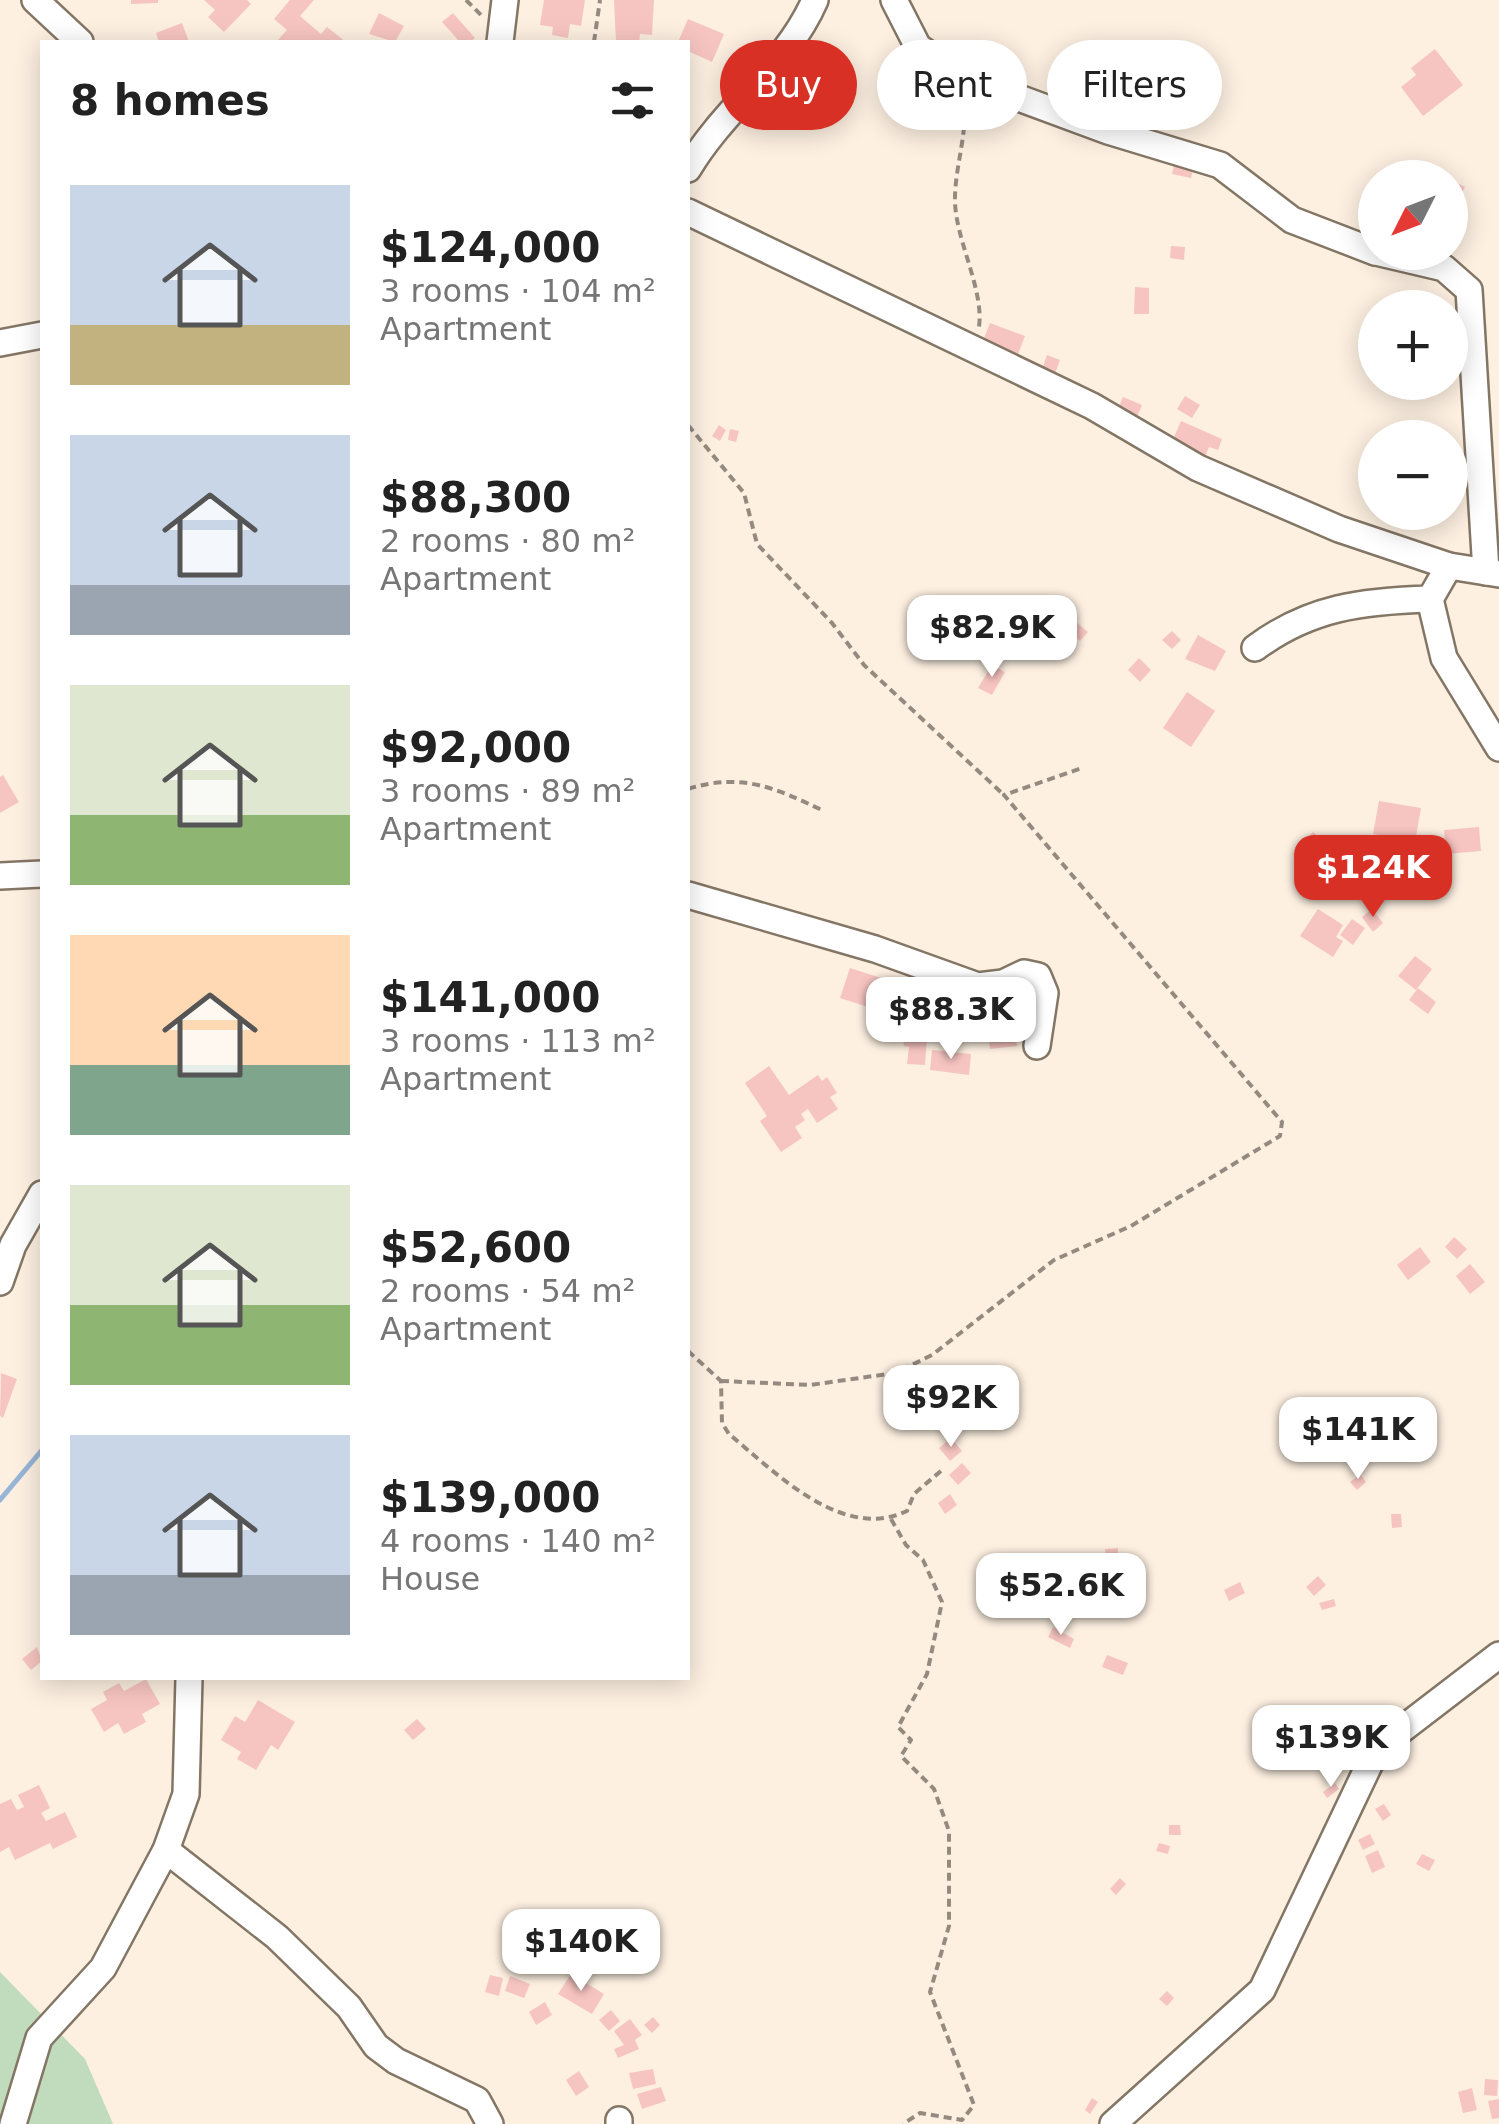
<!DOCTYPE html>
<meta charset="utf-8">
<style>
body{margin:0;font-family:"DejaVu Sans",sans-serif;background:#f6f6f6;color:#222;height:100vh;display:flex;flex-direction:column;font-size:38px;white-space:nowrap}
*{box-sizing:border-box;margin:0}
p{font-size:32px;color:#767676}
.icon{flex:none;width:55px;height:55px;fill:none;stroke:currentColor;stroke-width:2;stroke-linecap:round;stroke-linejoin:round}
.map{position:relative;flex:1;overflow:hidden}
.panel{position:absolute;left:40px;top:40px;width:650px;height:1640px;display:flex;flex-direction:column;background:#fff;border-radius:0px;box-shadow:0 5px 25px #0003}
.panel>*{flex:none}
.banner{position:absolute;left:720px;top:40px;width:628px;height:90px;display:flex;gap:20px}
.needle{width:65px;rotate:228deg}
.fabs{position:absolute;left:1358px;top:160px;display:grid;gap:20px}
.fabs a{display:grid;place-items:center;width:110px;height:110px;border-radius:50%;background:#fff;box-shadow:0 5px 25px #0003;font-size:50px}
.price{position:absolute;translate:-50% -85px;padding:0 22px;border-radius:20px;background:#fff;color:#222;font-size:32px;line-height:65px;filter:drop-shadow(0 2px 5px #0008)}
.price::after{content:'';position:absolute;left:50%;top:60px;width:30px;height:22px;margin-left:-15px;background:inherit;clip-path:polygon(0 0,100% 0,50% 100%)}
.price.on{background:#d93025;color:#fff}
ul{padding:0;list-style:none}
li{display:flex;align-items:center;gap:30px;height:250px;padding:0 30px}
li span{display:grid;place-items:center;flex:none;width:280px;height:200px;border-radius:0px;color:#555}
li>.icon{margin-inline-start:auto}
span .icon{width:120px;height:120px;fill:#fffc;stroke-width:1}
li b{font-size:42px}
h2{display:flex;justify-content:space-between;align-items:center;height:120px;padding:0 30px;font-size:42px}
.pill{padding:0 35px;border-radius:45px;background:#fff;box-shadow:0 5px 25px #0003;font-size:35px;line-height:90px}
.pill.on{background:#d93025;color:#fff}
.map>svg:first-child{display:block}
.green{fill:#c0dcbc}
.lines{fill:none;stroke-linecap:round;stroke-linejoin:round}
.stream{stroke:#98b4d6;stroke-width:5}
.building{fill:#f7c5c1}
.minor-casing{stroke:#847665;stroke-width:30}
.path{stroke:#948a80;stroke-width:4;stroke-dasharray:8 5;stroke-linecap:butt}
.minor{stroke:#fff;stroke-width:25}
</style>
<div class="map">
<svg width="1499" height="2124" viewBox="0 0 1499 2124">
<rect width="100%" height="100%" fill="#fdf0e1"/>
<polygon class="green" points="0,1972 85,2059 113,2124 0,2124"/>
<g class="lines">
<polyline class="stream" points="0,1500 42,1450"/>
</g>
<g class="building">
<polygon points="131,0 158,0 158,3 131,4"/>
<polygon points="204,0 247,0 251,4 224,32 208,17 215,10"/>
<polygon points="290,0 314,0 300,16 321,34 327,27 346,42 276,42 287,30 274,19"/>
<polygon points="544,0 585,0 581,26 570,24 568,38 552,35 553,27 540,25"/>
<polygon points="614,0 654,0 652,35 640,34 639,42 616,42"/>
<polygon points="379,13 404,26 395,42 369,34"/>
<polygon points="453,13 475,38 470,42 460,42 442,22"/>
<polygon points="688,19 724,34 712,62 688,51 688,42 678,42"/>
<polygon points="182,23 189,42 159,42 156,33"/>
<polygon points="976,43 1001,51 994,72 969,65"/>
<polygon points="1435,49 1463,85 1423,116 1401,87 1416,75 1411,68"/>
<polygon points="1175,160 1194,165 1191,178 1172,174"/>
<polygon points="1451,180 1465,187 1453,211 1450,209"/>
<polygon points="1171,246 1185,247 1184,260 1170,258"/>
<polygon points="1135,287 1149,288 1149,314 1134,314"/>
<polygon points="990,323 1025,336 1018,354 1007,350 1003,360 979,351"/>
<polygon points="1047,355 1060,360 1055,374 1042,369"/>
<polygon points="1185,396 1200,405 1192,418 1177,409"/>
<polygon points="1123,397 1142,405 1137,417 1118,409"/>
<polygon points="1181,421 1222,439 1218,450 1209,447 1205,457 1171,444"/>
<polygon points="719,425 726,430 720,441 712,436"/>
<polygon points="730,429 739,431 736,442 728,440"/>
<polygon points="1366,452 1375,452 1375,481 1368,481"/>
<polygon points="1076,622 1088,632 1080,641 1068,631"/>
<polygon points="1172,631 1181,640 1172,649 1162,640"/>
<polygon points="1198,635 1226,651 1215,671 1185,659"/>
<polygon points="1049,638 1057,642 1051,652 1043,647"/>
<polygon points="1139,658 1151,670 1140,682 1128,670"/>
<polygon points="992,665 1005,672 992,695 978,688"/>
<polygon points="1187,692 1215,711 1191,747 1163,728"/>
<polygon points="3,775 19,802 0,813 0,777"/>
<polygon points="1379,801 1421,808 1415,842 1373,834"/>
<polygon points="1479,827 1481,851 1446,854 1444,830"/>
<polygon points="1313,832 1332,849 1315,868 1295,851"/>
<polygon points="1318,909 1343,925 1336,937 1343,941 1333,957 1300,936"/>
<polygon points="1372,909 1383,923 1373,932 1362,917"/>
<polygon points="1352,919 1365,928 1353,945 1340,935"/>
<polygon points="1415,956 1432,969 1416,990 1398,976"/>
<polygon points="850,968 881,978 871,1008 840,998"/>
<polygon points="1418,988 1436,1002 1428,1014 1409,1000"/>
<polygon points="1012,993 1017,1046 990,1049 984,996"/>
<polygon points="901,1018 928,1021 925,1065 907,1064 909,1047 904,1046"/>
<polygon points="932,1050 971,1054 969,1075 930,1070"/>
<polygon points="769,1066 789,1095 818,1075 822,1081 827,1077 837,1093 830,1097 838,1109 817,1123 808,1109 801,1114 805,1120 795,1127 802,1138 781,1152 760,1121 767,1116 745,1083"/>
<polygon points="1454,1237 1467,1249 1457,1259 1445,1247"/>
<polygon points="1420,1247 1431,1262 1408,1280 1397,1265"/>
<polygon points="1470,1264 1485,1282 1470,1294 1456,1276"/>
<polygon points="1,1373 17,1379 3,1418 0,1416"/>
<polygon points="951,1438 962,1451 950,1461 939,1448"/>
<polygon points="962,1463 971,1473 958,1485 949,1475"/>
<polygon points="1360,1474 1366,1482 1357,1490 1350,1482"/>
<polygon points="950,1494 957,1505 945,1514 938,1503"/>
<polygon points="1391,1514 1401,1514 1402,1527 1392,1528"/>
<polygon points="1118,1548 1118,1561 1106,1561 1105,1549"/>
<polygon points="1318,1576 1326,1585 1314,1596 1306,1587"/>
<polygon points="1240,1582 1245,1593 1229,1601 1224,1590"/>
<polygon points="1334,1599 1336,1606 1322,1610 1319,1603"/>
<polygon points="1053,1627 1074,1639 1070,1648 1048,1637"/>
<polygon points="37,1647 42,1661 31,1670 22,1659"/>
<polygon points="1107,1655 1128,1663 1123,1675 1102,1667"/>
<polygon points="146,1679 160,1704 142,1714 146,1722 124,1734 118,1723 104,1732 91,1709 107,1700 103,1692 119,1683 124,1691"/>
<polygon points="258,1700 295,1722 278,1750 271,1745 256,1770 237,1759 241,1752 221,1740 235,1716 245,1722"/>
<polygon points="417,1719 426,1729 413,1740 404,1730"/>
<polygon points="1335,1783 1339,1789 1327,1798 1323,1792"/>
<polygon points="39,1785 50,1808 41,1813 46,1821 65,1812 77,1837 53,1849 50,1843 15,1860 9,1847 0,1852 0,1804 11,1799 17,1810 24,1807 18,1795"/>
<polygon points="1384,1804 1391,1815 1383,1821 1375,1809"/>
<polygon points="1169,1825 1180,1825 1181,1835 1169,1835"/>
<polygon points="1370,1834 1375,1844 1363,1850 1358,1840"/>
<polygon points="1159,1843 1170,1846 1168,1854 1156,1851"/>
<polygon points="1378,1850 1385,1867 1372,1873 1365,1856"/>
<polygon points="1422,1854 1435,1860 1429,1871 1416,1864"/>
<polygon points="1120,1878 1126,1884 1116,1895 1110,1889"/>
<polygon points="539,1954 541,1971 521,1974 519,1957"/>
<polygon points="571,1974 604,1994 592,2014 558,1994"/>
<polygon points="490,1975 503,1978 499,1996 485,1992"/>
<polygon points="510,1976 530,1984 524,1998 505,1991"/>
<polygon points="1167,1991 1174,1998 1167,2006 1159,1999"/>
<polygon points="545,2002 552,2015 536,2025 529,2012"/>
<polygon points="611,2010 620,2021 609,2031 599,2020"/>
<polygon points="653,2017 660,2025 652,2033 644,2025"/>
<polygon points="630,2019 642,2035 635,2040 639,2049 618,2058 614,2049 624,2045 614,2031"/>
<polygon points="653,2069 656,2084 633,2089 629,2073"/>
<polygon points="579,2071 589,2087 576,2096 566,2080"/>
<polygon points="1485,2079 1498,2080 1497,2096 1484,2095"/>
<polygon points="661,2087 666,2101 642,2109 637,2094"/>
<polygon points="1472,2088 1477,2110 1463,2113 1458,2092"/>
<polygon points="1092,2098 1098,2102 1090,2114 1085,2110"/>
<polygon points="1499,2099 1499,2118 1492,2119 1488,2101"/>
</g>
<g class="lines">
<g class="minor-casing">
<g id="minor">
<polyline points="35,0 80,42"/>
<polyline points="894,0 918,47 965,78 1108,131 1220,165 1292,220 1375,252"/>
<polyline points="500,42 505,0"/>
<path d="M688,169C724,108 787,65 815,0"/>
<polyline points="688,212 1092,406 1198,468 1339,529 1449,566 1499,574"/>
<polyline points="1376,252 1444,268 1469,290 1486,572"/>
<polyline points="0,343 42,335"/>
<polyline points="1430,599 1444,658 1499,748"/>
<path d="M1255,648C1310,607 1363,601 1430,599L1449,566"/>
<polyline points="0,876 42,874"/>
<polyline points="688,895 875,949 978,986 1003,983 1024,973 1038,976 1045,993 1037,1046"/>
<polyline points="0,1282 13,1245 42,1194"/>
<polyline points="166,1850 277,1937 349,2007 376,2046 396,2061 477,2100 490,2124"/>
<polyline points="619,2120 619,2124"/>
<polyline points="13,2124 39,2038 103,1968 166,1850 186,1794 189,1678"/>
<polyline points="1113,2124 1262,1990 1370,1763 1392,1737 1499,1655"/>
</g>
</g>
<g class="path">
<polyline points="466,0 483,17"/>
<polyline points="594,42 600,0"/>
<path d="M964,101C968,134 954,169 955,203C957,243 984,290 979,327"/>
<polyline points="688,425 744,493 757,544 832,623 864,665 1004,795"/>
<path d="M688,789C742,772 775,788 824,811"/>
<path d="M688,1351L721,1381L722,1423L729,1434C775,1472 842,1542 907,1511L914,1494L942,1470"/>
<polyline points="721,1381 810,1385 895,1373 932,1355 1054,1260 1131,1226 1280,1136 1282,1122 1004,795 1082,768"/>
<polyline points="891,1519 906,1545 923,1560 942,1602 927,1674 898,1727 911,1740 901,1756 934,1789 949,1831 949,1926 930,1992 974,2105 962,2120 920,2113 903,2124"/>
</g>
<use href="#minor" class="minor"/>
</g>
</svg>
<div class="fabs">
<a><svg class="needle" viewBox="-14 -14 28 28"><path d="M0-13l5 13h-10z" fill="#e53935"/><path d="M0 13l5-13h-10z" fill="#767676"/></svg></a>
<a>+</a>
<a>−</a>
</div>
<b class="price" style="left:992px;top:680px">$82.9K</b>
<b class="price on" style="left:1373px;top:920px">$124K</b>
<b class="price" style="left:951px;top:1062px">$88.3K</b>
<b class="price" style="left:951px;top:1450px">$92K</b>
<b class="price" style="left:1358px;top:1482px">$141K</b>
<b class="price" style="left:1061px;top:1638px">$52.6K</b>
<b class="price" style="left:1331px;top:1790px">$139K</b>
<b class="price" style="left:581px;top:1994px">$140K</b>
<div class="banner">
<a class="pill on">Buy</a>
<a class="pill">Rent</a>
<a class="pill">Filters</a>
</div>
<section class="panel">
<h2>8 homes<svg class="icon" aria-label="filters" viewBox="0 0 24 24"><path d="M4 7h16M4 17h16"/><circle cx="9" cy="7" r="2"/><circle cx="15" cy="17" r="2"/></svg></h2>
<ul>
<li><span style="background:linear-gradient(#c9d6e8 70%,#c2b280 0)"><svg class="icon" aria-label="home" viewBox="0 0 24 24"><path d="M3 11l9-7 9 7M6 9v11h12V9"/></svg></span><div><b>$124,000</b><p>3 rooms · 104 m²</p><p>Apartment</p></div></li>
<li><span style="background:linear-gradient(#c9d6e8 75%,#9aa5b1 0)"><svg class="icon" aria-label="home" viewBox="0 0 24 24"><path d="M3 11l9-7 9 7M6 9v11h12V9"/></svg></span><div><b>$88,300</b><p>2 rooms · 80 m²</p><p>Apartment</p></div></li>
<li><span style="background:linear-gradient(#dfe7d0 65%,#8fb573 0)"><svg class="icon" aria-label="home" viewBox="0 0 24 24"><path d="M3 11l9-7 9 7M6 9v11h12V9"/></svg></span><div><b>$92,000</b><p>3 rooms · 89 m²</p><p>Apartment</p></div></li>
<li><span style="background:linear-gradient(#ffd9b3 65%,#7fa58c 0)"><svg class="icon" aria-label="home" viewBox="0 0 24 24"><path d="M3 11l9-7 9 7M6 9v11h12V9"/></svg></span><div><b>$141,000</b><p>3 rooms · 113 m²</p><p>Apartment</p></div></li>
<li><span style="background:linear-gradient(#dfe7d0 60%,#8fb573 0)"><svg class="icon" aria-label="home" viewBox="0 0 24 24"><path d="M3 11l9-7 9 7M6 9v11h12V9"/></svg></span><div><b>$52,600</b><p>2 rooms · 54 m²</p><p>Apartment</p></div></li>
<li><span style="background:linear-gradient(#c9d6e8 70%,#9aa5b1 0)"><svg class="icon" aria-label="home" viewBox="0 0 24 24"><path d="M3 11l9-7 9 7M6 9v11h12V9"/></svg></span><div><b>$139,000</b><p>4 rooms · 140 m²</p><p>House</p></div></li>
</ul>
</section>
</div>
